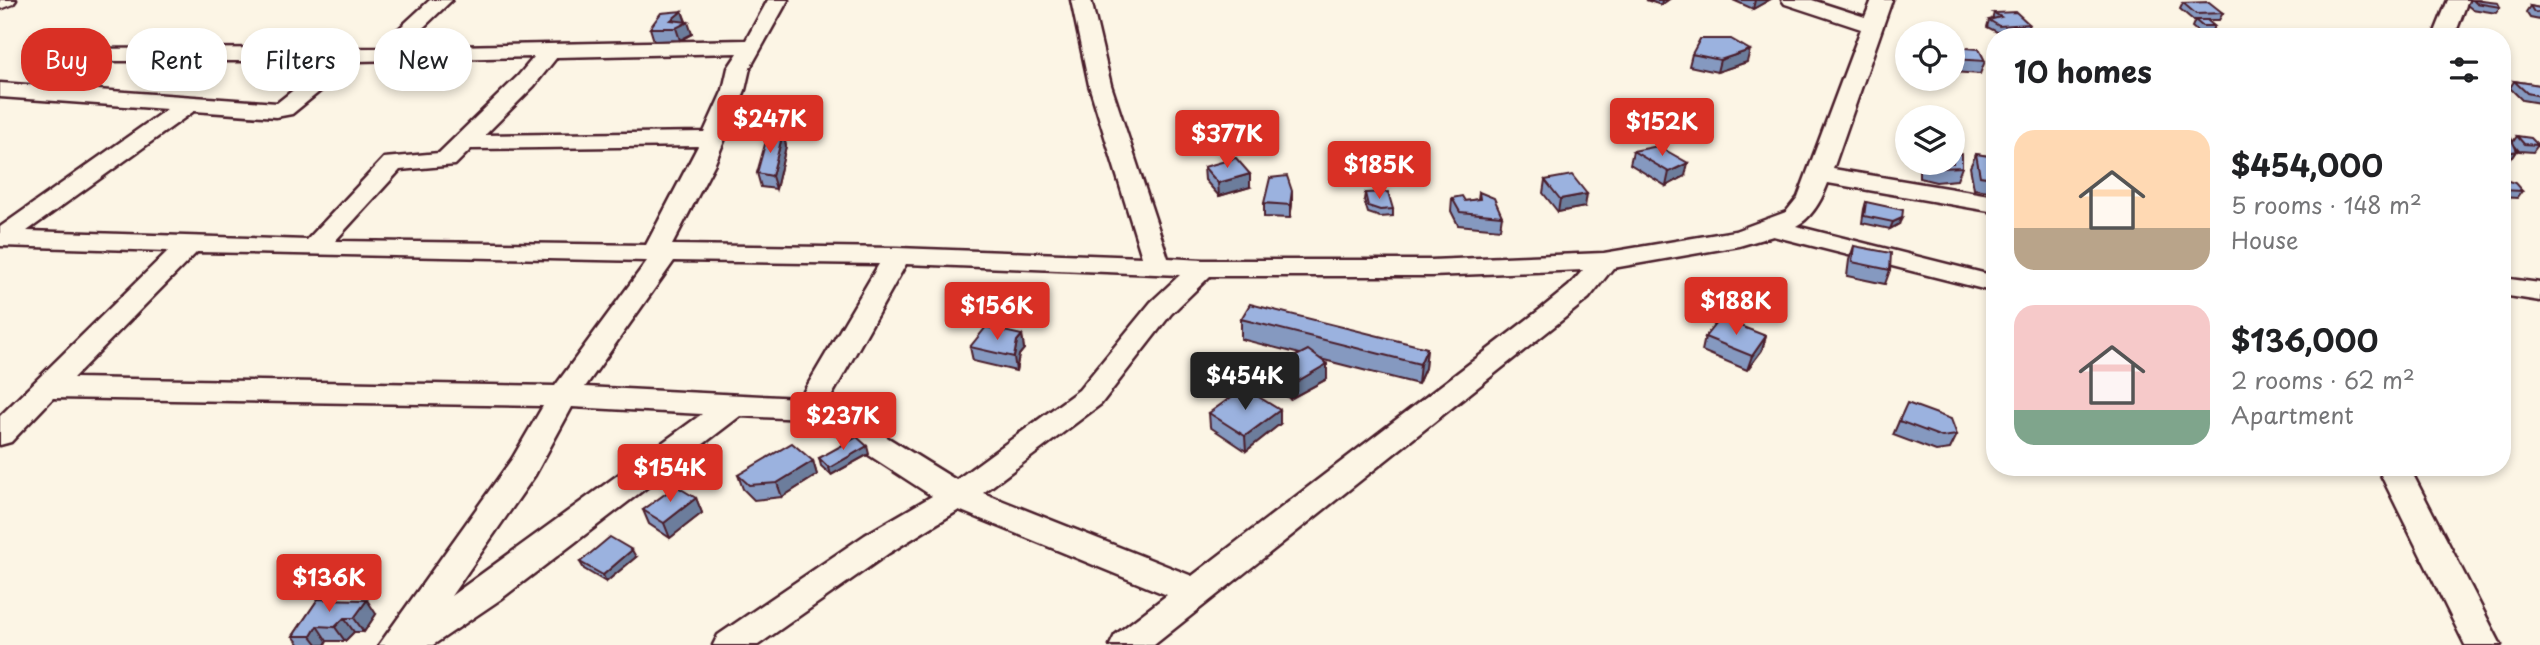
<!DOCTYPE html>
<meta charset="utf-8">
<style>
body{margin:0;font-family:"Playpen Sans",sans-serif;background:#f2f2f2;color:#202124;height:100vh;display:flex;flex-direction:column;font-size:26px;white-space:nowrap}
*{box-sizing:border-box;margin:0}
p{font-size:23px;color:#757577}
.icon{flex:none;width:38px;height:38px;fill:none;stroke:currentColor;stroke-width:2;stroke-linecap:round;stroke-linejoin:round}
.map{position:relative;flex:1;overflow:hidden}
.panel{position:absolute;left:1986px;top:28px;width:525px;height:448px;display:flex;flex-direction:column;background:#fff;border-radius:28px;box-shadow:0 4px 10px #0003}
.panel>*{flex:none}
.top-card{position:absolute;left:21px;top:28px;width:665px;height:63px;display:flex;gap:14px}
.buttons{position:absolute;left:1895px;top:21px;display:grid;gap:14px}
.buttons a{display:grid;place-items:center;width:70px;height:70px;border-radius:50%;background:#fff;box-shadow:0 4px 10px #0003;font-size:35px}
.price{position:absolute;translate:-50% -60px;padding:0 16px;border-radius:7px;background:#d93025;color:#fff;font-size:23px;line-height:46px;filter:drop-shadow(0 2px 4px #0008)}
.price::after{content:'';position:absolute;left:50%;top:42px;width:21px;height:16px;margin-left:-10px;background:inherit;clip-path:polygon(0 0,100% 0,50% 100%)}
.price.on{background:#222;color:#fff}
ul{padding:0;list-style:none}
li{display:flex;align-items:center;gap:21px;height:175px;padding:0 28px}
li span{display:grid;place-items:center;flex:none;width:196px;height:140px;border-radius:21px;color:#555}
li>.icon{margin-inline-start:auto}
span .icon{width:84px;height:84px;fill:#fffc;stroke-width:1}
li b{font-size:30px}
h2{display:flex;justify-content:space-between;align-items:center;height:84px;padding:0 28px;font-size:30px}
.tag{padding:0 24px;border-radius:28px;background:#fff;box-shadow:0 4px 10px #0003;font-size:24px;line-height:63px}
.tag.on{background:#d93025;color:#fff}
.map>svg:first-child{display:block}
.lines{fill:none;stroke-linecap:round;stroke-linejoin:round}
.street-casing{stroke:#4a1f2b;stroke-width:5}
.street{fill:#fcf5e5;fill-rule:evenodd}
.wall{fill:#8599c0;stroke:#4a1f2b;stroke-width:2}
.shaded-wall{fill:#6c7d9c;stroke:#4a1f2b;stroke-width:2}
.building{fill:#9bb2df;stroke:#4a1f2b;stroke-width:2}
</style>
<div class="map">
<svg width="2540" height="645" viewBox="0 0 2540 645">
<rect width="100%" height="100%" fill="#fcf5e5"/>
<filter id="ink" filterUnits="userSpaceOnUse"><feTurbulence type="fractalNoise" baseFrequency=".0143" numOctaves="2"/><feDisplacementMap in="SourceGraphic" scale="14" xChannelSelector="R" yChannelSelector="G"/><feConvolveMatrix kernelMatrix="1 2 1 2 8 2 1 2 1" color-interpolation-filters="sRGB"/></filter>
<g filter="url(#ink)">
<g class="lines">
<g class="street-casing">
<g id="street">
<polygon points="0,0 16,0 13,4 0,9"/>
<path d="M430,0H452L403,47L746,40L768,0H788L750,68L745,90L715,163L672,245L897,248L1142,257L1089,85L1071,0H1091L1111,85L1168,258L1203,260H1431L1604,253L1735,231L1786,212L1798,197L1861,29L1785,4L1782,0H1812L1865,17L1872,0H1892L1833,169L1995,196V212L1828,183C1822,199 1812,218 1796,226L1995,276V292L1773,236L1739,246L1613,268L1589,298L1562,320L1154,645H1110L1115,635L1167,595L959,510L889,553L758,645H713L718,635L865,535L932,496L821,424L807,419L740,416L501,599L433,645H379L512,459L543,406L53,398L11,442L0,445V416L168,251L0,246V227L167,109L0,97V83L277,103L330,61H42L34,60L31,55L34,50L42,49L378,48ZM738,53L728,68L723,90L704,132L485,135L534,86L557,57ZM534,57L518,76L439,153L384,158L307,240L27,231L194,111L276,117L292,114L357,61ZM698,146L646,245L335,241L400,170L455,165L471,149ZM197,252L647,261L555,386L73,378ZM674,261L879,264L800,398L585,387ZM906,264L1180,275L1151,302L1079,390L956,480L843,410L827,404ZM1583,270L1569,286L1542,308L1192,576L983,493L1101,404L1171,314L1210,276H1431ZM572,407L702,414L451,596L535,475Z"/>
<polygon points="2448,0 2468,0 2454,37 2433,37"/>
<polygon points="2502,278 2540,283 2540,301 2502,295"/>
<polygon points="2377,467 2409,467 2501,645 2465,645"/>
</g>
</g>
<use href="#street" class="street"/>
</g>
<g class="wall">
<polygon points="1646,0 1668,0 1661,5"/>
<polygon points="1733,0 1769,0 1753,9"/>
<polygon points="2470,0 2479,0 2500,7 2496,13 2472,9 2467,5"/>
<polygon points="2183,3 2223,13 2219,20 2193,20 2180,9"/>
<polygon points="2530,6 2540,8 2540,20 2530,18 2526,12"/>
<polygon points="682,11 686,21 692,34 680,40 654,41 650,28"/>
<polygon points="1994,13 2029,24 2026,31 1997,32 1987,27 1989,20 1992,20"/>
<polygon points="2195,20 2214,26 2211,33 2199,33 2192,27"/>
<polygon points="1953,47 1985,61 1980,74 1953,72"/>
<polygon points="1692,54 1747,62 1717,72 1689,66"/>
<polygon points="2514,81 2540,85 2540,103 2522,100 2510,88"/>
<polygon points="1907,124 1908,124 1908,145 1904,131"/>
<polygon points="783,133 786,146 776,189 761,187 757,173"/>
<polygon points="2517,136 2538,145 2533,152 2519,151 2515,146 2517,151 2513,157 2503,159 2502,137 2513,142"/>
<polygon points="1633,151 1685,176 1666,186 1630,164"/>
<polygon points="1976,154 1995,157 1995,188 1990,188 1989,191 1974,189 1970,167"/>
<polygon points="1919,163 1953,163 1962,167 1957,180 1936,182 1919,178"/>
<polygon points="1204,167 1250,187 1219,196 1205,180"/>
<polygon points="2502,179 2522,191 2517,198 2502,197"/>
<polygon points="1545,180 1585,207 1558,212 1543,193"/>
<polygon points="1479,192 1502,216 1500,229 1458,225 1451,211 1452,198 1465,201 1478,199"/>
<polygon points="1365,193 1393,209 1393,216 1380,217 1368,213 1364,200"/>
<polygon points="1866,202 1899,224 1890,229 1862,223 1864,209"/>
<polygon points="1264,203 1292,204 1290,218 1264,217"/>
<polygon points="1854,246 1890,270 1885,284 1847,276 1849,260"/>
<polygon points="1241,319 1427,348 1425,368 1418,384 1320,359 1327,379 1290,399 1271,384 1271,369 1300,354 1241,339"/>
<polygon points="1022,335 1024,349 1019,355 1016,371 973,361 970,347"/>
<polygon points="1766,336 1762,350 1747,370 1702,351 1705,337"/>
<polygon points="1209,413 1280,424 1246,451 1210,427"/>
<polygon points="1899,421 1957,435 1950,449 1936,451 1893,435"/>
<polygon points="869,454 831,475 821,466 819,458"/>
<polygon points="813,461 817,475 782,497 754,500 743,489 738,475"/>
<polygon points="696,498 702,513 670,538 649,524 643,510"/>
<polygon points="636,557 606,582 584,569 580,562"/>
<polygon points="318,599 376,614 364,632 354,632 345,641 327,641 325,645 300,645 293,636"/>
</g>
<g class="shaded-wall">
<polygon points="1662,0 1668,0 1661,5"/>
<polygon points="1755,0 1769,0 1753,9"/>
<polygon points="682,11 686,23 688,22 692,34 680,40 676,28 671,20"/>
<polygon points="1750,50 1747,62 1717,72 1720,60"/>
<polygon points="783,133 786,146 776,189 772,176"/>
<polygon points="2517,151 2513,157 2503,159 2507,153"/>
<polygon points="1688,163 1685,176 1666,186 1669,172"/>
<polygon points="1250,174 1250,187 1219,196 1218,183"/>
<polygon points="1292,191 1292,204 1290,218 1290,205"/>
<polygon points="1587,194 1585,207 1558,212 1560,199"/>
<polygon points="1902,218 1899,224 1890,229 1893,222"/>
<polygon points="1022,335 1024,349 1019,355 1016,371 1014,357 1017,341"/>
<polygon points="1766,336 1762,350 1747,370 1752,356"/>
<polygon points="1427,348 1425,368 1418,384 1420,364"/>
<polygon points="1327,364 1327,379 1290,399 1291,385"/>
<polygon points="1280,410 1280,424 1246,451 1245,436"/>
<polygon points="867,446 869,454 831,475 829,468"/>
<polygon points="813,461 817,475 782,497 777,483"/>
<polygon points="696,498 702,513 670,538 664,523"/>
<polygon points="632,550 636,557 606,582 603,575"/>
<polygon points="367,600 376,614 364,632 354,618"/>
<polygon points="344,618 354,632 345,641 335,627"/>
<polygon points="317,626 327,641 325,645 318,645 311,636"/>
</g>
<g class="building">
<polygon points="2473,0 2498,3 2500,7 2476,3"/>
<polygon points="2209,2 2223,13 2196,14 2183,3"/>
<polygon points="2530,6 2540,8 2540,13 2534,12"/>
<polygon points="682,11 671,20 688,22 676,28 650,28 661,13"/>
<polygon points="2016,12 2029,24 1999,26 1989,20 2001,17 1994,13"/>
<polygon points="2195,20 2207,20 2214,26 2202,26"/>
<polygon points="2312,32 2339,34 2341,37 2316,37"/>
<polygon points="1700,39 1731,39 1750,50 1720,60 1692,54"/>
<polygon points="1953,47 1979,49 1985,61 1953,59"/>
<polygon points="2514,81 2540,85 2540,96 2527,93"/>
<polygon points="783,133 772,176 757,173 767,137"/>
<polygon points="2517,136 2531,138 2538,145 2524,144"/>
<polygon points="2502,137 2511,138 2517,151 2507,153 2502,150"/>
<polygon points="1658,146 1688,163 1669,172 1633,151"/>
<polygon points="1953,152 1962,154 1962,167 1941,168 1924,165 1924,163 1953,163"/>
<polygon points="1976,154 1995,157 1995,174 1990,174 1994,178 1980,176"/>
<polygon points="1236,158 1250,174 1218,183 1204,167"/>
<polygon points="1572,175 1587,194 1560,199 1545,180"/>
<polygon points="1287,176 1292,191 1290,205 1264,203 1270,178"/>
<polygon points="2502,179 2515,183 2522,191 2502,190"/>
<polygon points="1388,192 1393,209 1380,210 1368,206 1365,193"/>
<polygon points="1479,192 1494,198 1502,216 1460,212 1452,198 1462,196 1465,201 1480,199"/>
<polygon points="1866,202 1903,210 1902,218 1893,222 1864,216"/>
<polygon points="1854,246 1891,253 1890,270 1852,262"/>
<polygon points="1250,304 1427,348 1420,364 1241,319"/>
<polygon points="1720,318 1766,336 1752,356 1705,337"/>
<polygon points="986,327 1022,335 1017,341 1014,357 970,347"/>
<polygon points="1308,350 1327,364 1291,385 1271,369"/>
<polygon points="1244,388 1280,410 1245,436 1209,413"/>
<polygon points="1907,403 1951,419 1957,435 1942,437 1899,421"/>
<polygon points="857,437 867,446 829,468 819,458"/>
<polygon points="792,443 813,461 777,483 749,485 738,475"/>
<polygon points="676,486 696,498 664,523 643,510"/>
<polygon points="610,537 632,550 603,575 580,562"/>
<polygon points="318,599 367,600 354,618 344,618 335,627 317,626 311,636 293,636"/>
</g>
</g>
</svg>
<div class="buttons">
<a><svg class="icon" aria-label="locate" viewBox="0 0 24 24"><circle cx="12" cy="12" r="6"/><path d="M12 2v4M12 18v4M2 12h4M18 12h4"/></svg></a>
<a><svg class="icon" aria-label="layers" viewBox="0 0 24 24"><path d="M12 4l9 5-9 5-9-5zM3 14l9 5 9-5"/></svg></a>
</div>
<b class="price" style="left:770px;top:155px">$247K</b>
<b class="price" style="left:1662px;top:158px">$152K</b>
<b class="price" style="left:1227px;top:170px">$377K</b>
<b class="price" style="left:1379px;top:201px">$185K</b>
<b class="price" style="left:1736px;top:337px">$188K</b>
<b class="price" style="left:997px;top:342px">$156K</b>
<b class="price on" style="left:1245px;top:412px">$454K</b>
<b class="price" style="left:843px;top:452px">$237K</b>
<b class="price" style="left:670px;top:504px">$154K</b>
<b class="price" style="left:329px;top:614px">$136K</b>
<div class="top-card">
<a class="tag on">Buy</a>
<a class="tag">Rent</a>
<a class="tag">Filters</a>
<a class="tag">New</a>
</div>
<section class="panel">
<h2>10 homes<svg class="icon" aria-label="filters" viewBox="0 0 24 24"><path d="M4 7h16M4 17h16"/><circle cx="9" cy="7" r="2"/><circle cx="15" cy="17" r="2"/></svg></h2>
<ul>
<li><span style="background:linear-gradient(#ffd9b3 70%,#b9a48a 0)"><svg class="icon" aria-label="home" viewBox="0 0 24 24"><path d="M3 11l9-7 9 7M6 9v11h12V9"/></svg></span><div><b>$454,000</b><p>5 rooms · 148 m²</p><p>House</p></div></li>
<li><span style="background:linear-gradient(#f6c9c9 75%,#7fa58c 0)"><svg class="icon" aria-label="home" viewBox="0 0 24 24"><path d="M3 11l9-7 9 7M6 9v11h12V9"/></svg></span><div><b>$136,000</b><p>2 rooms · 62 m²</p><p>Apartment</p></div></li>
</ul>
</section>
</div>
